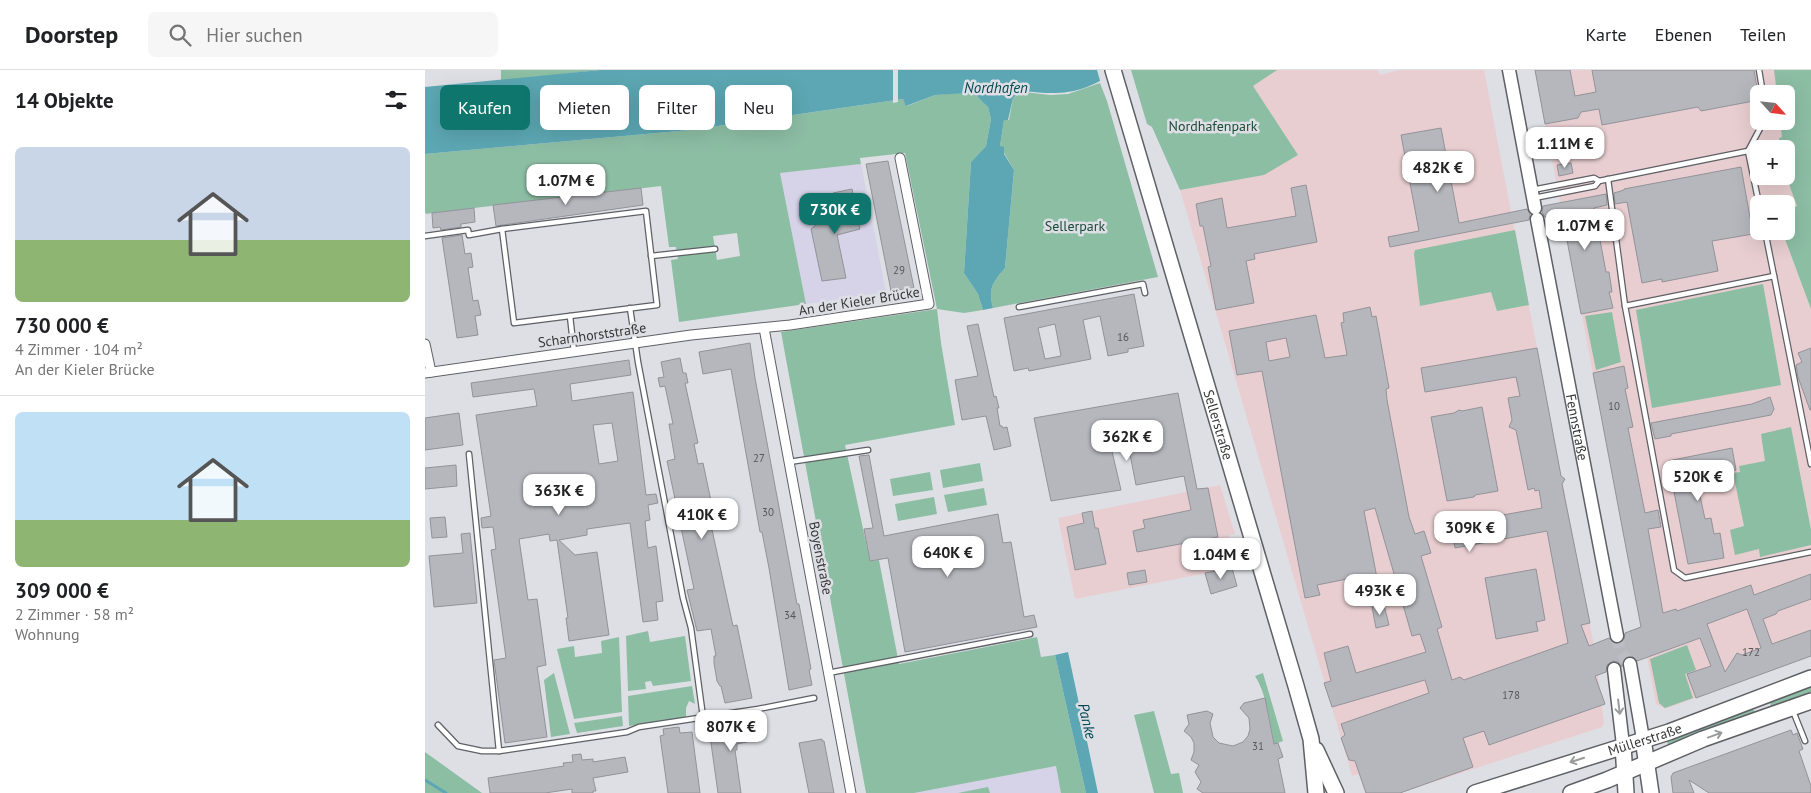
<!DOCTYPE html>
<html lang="de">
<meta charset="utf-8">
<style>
body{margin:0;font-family:"PT Sans",sans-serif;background:#f6f6f6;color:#202124;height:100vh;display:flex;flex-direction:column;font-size:19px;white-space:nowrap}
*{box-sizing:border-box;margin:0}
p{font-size:16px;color:#757577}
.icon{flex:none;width:28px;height:28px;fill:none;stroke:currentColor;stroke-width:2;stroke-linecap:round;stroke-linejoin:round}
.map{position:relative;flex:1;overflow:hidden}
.sheet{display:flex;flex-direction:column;background:#fff;width:425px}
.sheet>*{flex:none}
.hud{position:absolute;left:15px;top:15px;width:475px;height:45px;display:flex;gap:10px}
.needle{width:32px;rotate:117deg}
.controls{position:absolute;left:1325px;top:15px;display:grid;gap:10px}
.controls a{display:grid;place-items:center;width:45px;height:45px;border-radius:8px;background:#fff;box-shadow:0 5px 20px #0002;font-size:25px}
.price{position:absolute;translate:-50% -42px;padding:0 11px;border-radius:10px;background:#fff;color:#222;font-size:16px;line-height:32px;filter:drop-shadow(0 1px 2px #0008)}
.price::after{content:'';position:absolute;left:50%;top:30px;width:15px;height:11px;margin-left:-8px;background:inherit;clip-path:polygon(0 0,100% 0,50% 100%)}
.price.on{background:#0f766e;color:#fff}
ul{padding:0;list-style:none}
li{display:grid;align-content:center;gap:10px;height:265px;padding:0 15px}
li+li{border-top:1px solid #e0e0e0}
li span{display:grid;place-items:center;height:155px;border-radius:8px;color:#555}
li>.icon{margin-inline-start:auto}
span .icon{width:90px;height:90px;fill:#fffc;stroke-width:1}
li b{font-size:21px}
h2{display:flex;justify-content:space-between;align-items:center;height:60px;padding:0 15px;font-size:21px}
.chip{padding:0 18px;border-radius:8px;background:#fff;box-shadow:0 5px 20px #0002;font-size:18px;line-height:45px}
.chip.on{background:#0f766e;color:#fff}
header{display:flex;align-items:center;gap:30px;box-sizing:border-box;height:70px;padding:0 25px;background:#fff;border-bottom:1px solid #e0e0e0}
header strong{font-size:24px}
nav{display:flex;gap:28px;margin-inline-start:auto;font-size:18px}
.search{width:350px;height:45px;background:#f6f6f6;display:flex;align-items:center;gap:12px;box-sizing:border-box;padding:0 18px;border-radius:8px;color:#757577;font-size:19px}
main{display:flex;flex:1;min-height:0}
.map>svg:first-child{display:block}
.industrial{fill:#e8ced0}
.education{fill:#d6d2e8}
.green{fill:#8cbea4;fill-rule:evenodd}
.water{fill:#5ca7b3}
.pier{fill:#dedfe5}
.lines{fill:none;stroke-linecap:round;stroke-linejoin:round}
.stream{stroke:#5ca7b3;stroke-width:3}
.building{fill:#b6b7bd;stroke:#929399;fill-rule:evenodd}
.secondary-tunnel{stroke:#bcbdc3;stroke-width:12;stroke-dasharray:12 6;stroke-linecap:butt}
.lane-casing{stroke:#5f6066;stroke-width:7}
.street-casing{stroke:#5f6066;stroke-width:11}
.secondary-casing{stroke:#5f6066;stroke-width:15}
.primary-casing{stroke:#5f6066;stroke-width:18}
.lane{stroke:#fff;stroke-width:4.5}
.street{stroke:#fff;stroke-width:9}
.secondary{stroke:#fff;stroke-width:12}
.primary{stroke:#fff;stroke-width:15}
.oneway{stroke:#9a9b9c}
.labels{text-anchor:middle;stroke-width:5;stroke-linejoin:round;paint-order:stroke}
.number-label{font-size:11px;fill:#56575a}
.park-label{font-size:14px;fill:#1c4b36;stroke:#dedfe5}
.street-label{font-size:14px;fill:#363739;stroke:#dedfe5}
.water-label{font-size:15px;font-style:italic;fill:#014953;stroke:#dedfe5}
</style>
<header>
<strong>Doorstep</strong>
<div class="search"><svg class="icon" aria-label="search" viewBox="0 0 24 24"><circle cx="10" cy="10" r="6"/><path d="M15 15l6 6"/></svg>Hier suchen</div>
<nav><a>Karte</a><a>Ebenen</a><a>Teilen</a></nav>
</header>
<main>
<section class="sheet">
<h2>14 Objekte<svg class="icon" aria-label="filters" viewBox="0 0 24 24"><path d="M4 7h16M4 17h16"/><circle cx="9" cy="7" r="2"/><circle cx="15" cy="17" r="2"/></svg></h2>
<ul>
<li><span style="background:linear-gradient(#c9d6e8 60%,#8fb573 0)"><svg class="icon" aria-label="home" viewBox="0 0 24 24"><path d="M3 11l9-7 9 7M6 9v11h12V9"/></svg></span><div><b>730 000 €</b><p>4 Zimmer · 104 m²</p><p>An der Kieler Brücke</p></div></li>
<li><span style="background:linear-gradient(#bfe0f5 70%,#8fb573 0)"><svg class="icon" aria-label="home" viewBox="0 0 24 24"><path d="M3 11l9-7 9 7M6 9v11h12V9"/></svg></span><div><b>309 000 €</b><p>2 Zimmer · 58 m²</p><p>Wohnung</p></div></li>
</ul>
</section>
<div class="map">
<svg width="1386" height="723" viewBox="0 0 1386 723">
<rect width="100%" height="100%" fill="#dedfe5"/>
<g class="industrial">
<polygon points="852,0 952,0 955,5 975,0 1059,0 1173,597 1172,598 1179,653 1177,657 975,723 940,723 934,704 927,706 755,120 839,105 828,15"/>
<polygon points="1110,0 1349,0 1352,24 1334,24 1334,51 1355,51 1357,67 1354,68 1355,79 1334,79 1334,106 1361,106 1373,136 1361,142 1361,134 1334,134 1334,161 1357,161 1386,239 1386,586 1240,639 1231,634"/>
<polygon points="795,415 810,464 804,465 812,497 650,529 633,448"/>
</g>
<g class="education">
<polygon points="436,94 461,222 381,234 355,103"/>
<polygon points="631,696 636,723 489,723"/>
</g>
<g class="green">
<polygon points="76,0 175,0 76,11"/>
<polygon points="706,0 852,0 828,16 873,85 839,105 755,120 727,57 722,54"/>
<polygon points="1349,0 1386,0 1386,239 1357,161 1361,161 1361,142 1372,136 1361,106 1361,79 1355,79 1354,68 1357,67 1355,51 1361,51 1361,24 1352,24"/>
<path d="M675,13L682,31L733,207L568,238C563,219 567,213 580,198L589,100L575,76L579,50H584L588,28L599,22L625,25L643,24Z"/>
<path d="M534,23H543L552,26L559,32L563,37L566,49L561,76L546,92L539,203L553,224L558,240L539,243L512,239L516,273L530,355L420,375L445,491L454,490L474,594L612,567L616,587L630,585L661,723H636L631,696L489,723H441L356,262L512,239L480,83L435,88L436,94L355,103L381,234L254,252L246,190L253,189L251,177H244L236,116L7,143L1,144L0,141V84L265,60L478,29L482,36L510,25ZM312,163L315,186L292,190L288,166Z"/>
<polygon points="1090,160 1104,235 1072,241 1066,222 995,236 989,184 990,180"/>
<polygon points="1338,214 1356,315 1227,338 1211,240"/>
<polygon points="1187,242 1196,292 1171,300 1160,246"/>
<polygon points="1366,357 1386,460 1386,475 1335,487 1334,479 1310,485 1305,460 1319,456 1308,403 1315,402 1314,396 1340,391 1336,364"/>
<polygon points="555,393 558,411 518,418 515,400"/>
<polygon points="505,402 508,420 468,426 465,409"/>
<polygon points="559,418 562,435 523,442 519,425"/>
<polygon points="509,427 512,444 473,451 470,434"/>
<polygon points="223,561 225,572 260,566 266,611 228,616 226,611 220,612 221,619 203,621 201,566"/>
<polygon points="194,567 197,642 149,649 132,579 149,576 150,587 177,583 176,571"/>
<polygon points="1262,575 1271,600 1260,604 1268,628 1240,638 1234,633 1225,589"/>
<polygon points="129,603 145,664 126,667 119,610"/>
<path d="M838,603L858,671L847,675L849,672C844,650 842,625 830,606Z"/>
<polygon points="1386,614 1386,622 1348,638 1346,637 1345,632 1347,630"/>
<polygon points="267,616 270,634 264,631 261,638 261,648 204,656 203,626"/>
<polygon points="1327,638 1331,643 1243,676 1242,671 1312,645 1317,640"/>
<polygon points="729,641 746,704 754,703 758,723 729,723 709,645"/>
<polygon points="197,646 198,656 152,663 149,653"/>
<polygon points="0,682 57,723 0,723"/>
<polygon points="563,717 565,723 533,723"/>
</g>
<g class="water">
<path d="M175,0H694C657,23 641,26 598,21L588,28L583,50H579L575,76L579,77V84L589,100L580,198C567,213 563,219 568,238L558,240L553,224L539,203L546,92L561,76L566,49L563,37L552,26L543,23L510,25L481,36L478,29L265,60L0,84V17Z"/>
<polygon points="643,582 673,723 661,723 630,585"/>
</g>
<g class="pier">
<polygon points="468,0 473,0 473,32 468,33"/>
<polygon points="672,0 697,0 676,14"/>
</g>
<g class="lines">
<polyline class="stream" points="0,710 21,723"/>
</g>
<g class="building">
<polygon points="1110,0 1145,0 1150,26 1171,22 1167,0 1329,0 1334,30 1276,41 1273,37 1177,55 1174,39 1156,42 1153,48 1120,54"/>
<polygon points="1016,58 1034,153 1102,139 1105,144 1104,150 965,177 963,167 994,161 976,65"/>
<polygon points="463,91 489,218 466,221 441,94"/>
<polygon points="1146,93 1148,103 1134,106 1132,95"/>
<polygon points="1316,97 1328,164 1287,171 1293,201 1237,212 1237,209 1217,213 1202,132 1190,134 1189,123 1199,120 1199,119"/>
<polygon points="881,115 892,172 829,184 830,189 821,191 829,233 791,240 783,197 786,196 778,156 775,156 771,134 797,128 802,158 871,146 866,118"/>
<polygon points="216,118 218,135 71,156 68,135"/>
<polygon points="427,119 435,159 412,165 421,208 397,211 386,159 407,142 408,123"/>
<polygon points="1181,124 1182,135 1169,138 1181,202 1184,202 1187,222 1184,222 1188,238 1156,244 1137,144 1120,147 1117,142 1118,136"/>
<polygon points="49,138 50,152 36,154 36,157 16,160 15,157 8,158 7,143"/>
<polygon points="37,165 40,184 46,183 48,197 43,198 48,231 53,230 56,245 50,246 53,265 32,268 17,168"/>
<path d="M709,224L719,276L703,279V282L683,286L675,246L658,250L666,289L604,301L603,298L589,301L579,248ZM630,254L636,286L620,289L613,258Z"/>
<path d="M945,237L947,247L951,246L964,318L961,319L962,330L984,447L990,464L999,461L1006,483L996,486L1017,557L1012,559L1027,610L1035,607L1039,610L1143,573L1122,461L1030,478L1026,455L1032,454L1031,447L1043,445L1044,451L1117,438L1114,420L1110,421L1109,418L1103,420L1091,360L1084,357L1087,350L1083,328L1095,326L1091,307L1000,322L996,298L1112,278L1136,406L1140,409L1137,414L1165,553L1156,555L1164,576L1184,568L1189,573L1194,574L1199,569L1200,563L1216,557L1168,303L1199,296L1203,318L1200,319L1208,357L1203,358L1220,443L1233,440L1236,457L1223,459L1238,543L1251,539L1252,541L1326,515L1329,525L1386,504V529L1353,541L1351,544L1338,549L1347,574L1386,560V586L1271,628L1262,604L1286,596L1275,568L1212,591L1208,587L1203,586L1198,591L1197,597L1193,592L1188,591L1182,595L1181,602L1170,606L1180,634L1064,675L1059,661L1038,668L1048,697L975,723H941L930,691L924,690L916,668L920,665L916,654L1004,623L1000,610L907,637L899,613L906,611L899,583L923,576L931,603L1001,582L995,564L987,566L950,438L939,441L953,513L938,516L937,506L892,515L895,525L880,528L837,301L812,305L804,261L891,245L900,288L922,285L916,253L919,252L918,243ZM861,268L865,287L844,291L841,272ZM1322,539L1336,578L1317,585L1312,583L1300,602L1282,554Z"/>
<polygon points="553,254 569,327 571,326 574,338 572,338 575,356 577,356 578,358 582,357 586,376 569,380 561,346 537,350 530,310 553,306 542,256"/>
<polygon points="325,273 330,308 372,534 374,534 386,599 384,600 387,615 364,620 344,498 337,462 335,462 306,299 278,304 274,282"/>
<polygon points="1386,278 1386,340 1385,340 1373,307 1371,295 1377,292 1373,283"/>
<polygon points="255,288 258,303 261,303 263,313 260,313 273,373 269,374 273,394 278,393 286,431 281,432 308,556 312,555 327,628 300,633 296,616 295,616 292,611 289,593 289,586 291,586 286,559 272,561 262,520 269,519 242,391 250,389 244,354 248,354 240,316 235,317 233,308 239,307 236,292"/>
<path d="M204,290L206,305L145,314L147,331L208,322L221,425L231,424L233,433L223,435L225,450L220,451L223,478L231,476L238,531L231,532L233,550L218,552L205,453L162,459V465L134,470L150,485L172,482L184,565L144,571L141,548H143L132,470L125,471L124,464L94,469L103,530L112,529L121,595L112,597L122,667L80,673L69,590L81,588L66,480L71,479L68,457L57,458L56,448L66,446L51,345L112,336L109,319L48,327L46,313ZM187,353L193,391L174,394L168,355Z"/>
<polygon points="753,323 772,419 783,418 793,467 712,482 708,461 720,458 718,450 766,440 759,406 711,415 703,374 686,377 696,420 626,431 609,348"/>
<polygon points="1345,327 1349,339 1346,345 1246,364 1246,366 1230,369 1226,353 1327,334"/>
<polygon points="1057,337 1073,421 1050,425 1049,427 1022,431 1006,347 1029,343 1034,340 1037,341"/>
<polygon points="34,343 38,375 0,380 0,348"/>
<polygon points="1307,378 1311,400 1276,407 1280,420 1274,421 1280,449 1286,448 1289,464 1295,463 1299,488 1263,494 1243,391"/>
<polygon points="444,385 459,466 573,444 578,473 586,472 599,547 609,545 612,557 480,582 463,488 445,491 439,459 448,458 434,386"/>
<polygon points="31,395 32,416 0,419 0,398"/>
<polygon points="667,441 670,458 673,458 681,494 650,500 642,457 659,453 657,443"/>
<polygon points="20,447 22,467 7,468 5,448"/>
<polygon points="45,463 52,533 9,537 4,486 38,483 36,464"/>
<polygon points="807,498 812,516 786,524 780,503"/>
<polygon points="1111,499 1120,550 1111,552 1113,561 1071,569 1060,508"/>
<polygon points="720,500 722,512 704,515 702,503"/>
<polygon points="959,535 964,555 951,558 947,537"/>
<polygon points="840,628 849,674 853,673 858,687 853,689 860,723 778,723 772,719 776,712 770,702 774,695 766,690 769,682 769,673 766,667 759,661 764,654 762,645 782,641 788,644 785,653 788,667 794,673 808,676 818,672 823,666 825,659 824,648 815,638 819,633"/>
<polygon points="331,648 335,669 312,674 312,680 310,680 316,723 293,723 285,666 290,665 289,657"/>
<polygon points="254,657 255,663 267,662 275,723 243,723 235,666 239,665 238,659"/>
<polygon points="1366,660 1368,665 1372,663 1378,679 1374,681 1386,716 1386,723 1284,723 1264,710 1269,723 1248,723 1246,707 1248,703"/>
<polygon points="397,669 397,671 399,671 409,723 384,723 374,673"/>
<polygon points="156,684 157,690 168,689 168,692 200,687 203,702 168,708 171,721 168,721 168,723 147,723 147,719 120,723 65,723 63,708 139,696 138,693 148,692 147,685"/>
</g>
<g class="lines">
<polyline class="secondary-tunnel" points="1192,566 1195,581 1205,594"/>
<g class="lane-casing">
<g id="lane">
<polyline points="1334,0 1338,24"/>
<polyline points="1323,81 1339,51"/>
<polyline points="1183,109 1200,236"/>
<polyline points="1107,120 1169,108 1174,111"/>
<polyline points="1109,128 1170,116 1174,111 1323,81 1334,134"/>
<polygon points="221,141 232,235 89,253 77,159"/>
<polyline points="1340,161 1349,206"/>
<polyline points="0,166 43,160 44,165 77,159"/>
<polyline points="226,186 290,179"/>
<polyline points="594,237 718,214 720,223"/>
<polyline points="205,238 213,292 258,528 266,558 278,647"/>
<polyline points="145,246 149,282"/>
<polyline points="44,384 74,681 202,662 214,657 333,639 389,628"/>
<polyline points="364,392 443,380"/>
<polyline points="1386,394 1349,206 1200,236 1249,500 1260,508 1386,482"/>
<polyline points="403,603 605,564"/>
<polyline points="1368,641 1380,671"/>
<polyline points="13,655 33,676 57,681 74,681"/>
</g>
</g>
<g class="street-casing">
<g id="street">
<polyline points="339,258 426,723"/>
<polyline points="0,274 6,302"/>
<polyline points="0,303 266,265 365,255 504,234 475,88"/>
</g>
</g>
<g class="secondary-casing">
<g id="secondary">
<polyline points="1084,0 1110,138"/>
<path id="s1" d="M1112,149L1192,566"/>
<polyline points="1205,594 1218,669"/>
<polyline points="1189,599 1198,675"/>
</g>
</g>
<g class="primary-casing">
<g id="primary">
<path id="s2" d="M688,0L871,616L886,669L891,723"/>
<polyline points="1218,669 1226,723"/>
<polyline points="1198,675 1201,723"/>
<polyline points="891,680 911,723"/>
<path id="s3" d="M1050,723L1244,662L1386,608"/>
<polyline points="1146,723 1182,710 1278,669 1386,631"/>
</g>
</g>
<use href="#lane" class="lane"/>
<use href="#street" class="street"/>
<use href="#secondary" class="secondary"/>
<use href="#primary" class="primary"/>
</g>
<defs><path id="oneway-shaft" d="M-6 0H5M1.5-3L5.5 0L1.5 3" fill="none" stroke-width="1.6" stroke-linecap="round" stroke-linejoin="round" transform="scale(1.25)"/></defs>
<g class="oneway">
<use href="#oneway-shaft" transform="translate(1194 637) rotate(83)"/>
<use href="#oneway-shaft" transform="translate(1290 665) rotate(-20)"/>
<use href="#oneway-shaft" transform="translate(1152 690) rotate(162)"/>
</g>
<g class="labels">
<g class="number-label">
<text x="474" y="204">29</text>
<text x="698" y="271">16</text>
<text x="1189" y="340">10</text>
<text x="334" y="392">27</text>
<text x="343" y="446">30</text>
<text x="365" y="549">34</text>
<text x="1326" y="586">172</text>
<text x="1086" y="629">178</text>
<text x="833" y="680">31</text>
</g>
<g class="park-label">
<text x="788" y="61">Nordhafenpark</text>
<text x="650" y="161">Sellerpark</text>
</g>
<g class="street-label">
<text transform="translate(434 231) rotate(-9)" y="5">An der Kieler Brücke</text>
<text transform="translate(167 265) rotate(-8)" y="5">Scharnhorststraße</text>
<text dy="5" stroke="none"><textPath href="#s2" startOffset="370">Sellerstraße</textPath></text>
<text dy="5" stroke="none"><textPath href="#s1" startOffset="212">Fennstraße</textPath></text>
<text transform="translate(396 488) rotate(79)" y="5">Boyenstraße</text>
<text dy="5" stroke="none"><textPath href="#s3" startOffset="178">Müllerstraße</textPath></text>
</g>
<g class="water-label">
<text x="571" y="23">Nordhafen</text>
<text transform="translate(662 651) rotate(77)" y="5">Panke</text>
</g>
</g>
</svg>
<div class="controls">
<a><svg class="needle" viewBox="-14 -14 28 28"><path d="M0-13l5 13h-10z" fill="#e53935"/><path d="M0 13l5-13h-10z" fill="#757577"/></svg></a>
<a>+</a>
<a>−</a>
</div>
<b class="price" style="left:1140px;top:99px">1.11M €</b>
<b class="price" style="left:1013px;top:123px">482K €</b>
<b class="price" style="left:141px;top:136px">1.07M €</b>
<b class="price on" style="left:410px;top:165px">730K €</b>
<b class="price" style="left:1160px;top:181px">1.07M €</b>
<b class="price" style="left:702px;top:392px">362K €</b>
<b class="price" style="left:1273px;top:432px">520K €</b>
<b class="price" style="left:134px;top:446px">363K €</b>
<b class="price" style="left:277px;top:470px">410K €</b>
<b class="price" style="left:1045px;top:483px">309K €</b>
<b class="price" style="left:523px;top:508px">640K €</b>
<b class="price" style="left:796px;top:510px">1.04M €</b>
<b class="price" style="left:955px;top:546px">493K €</b>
<b class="price" style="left:306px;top:682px">807K €</b>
<div class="hud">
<a class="chip on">Kaufen</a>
<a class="chip">Mieten</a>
<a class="chip">Filter</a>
<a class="chip">Neu</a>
</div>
</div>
</main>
